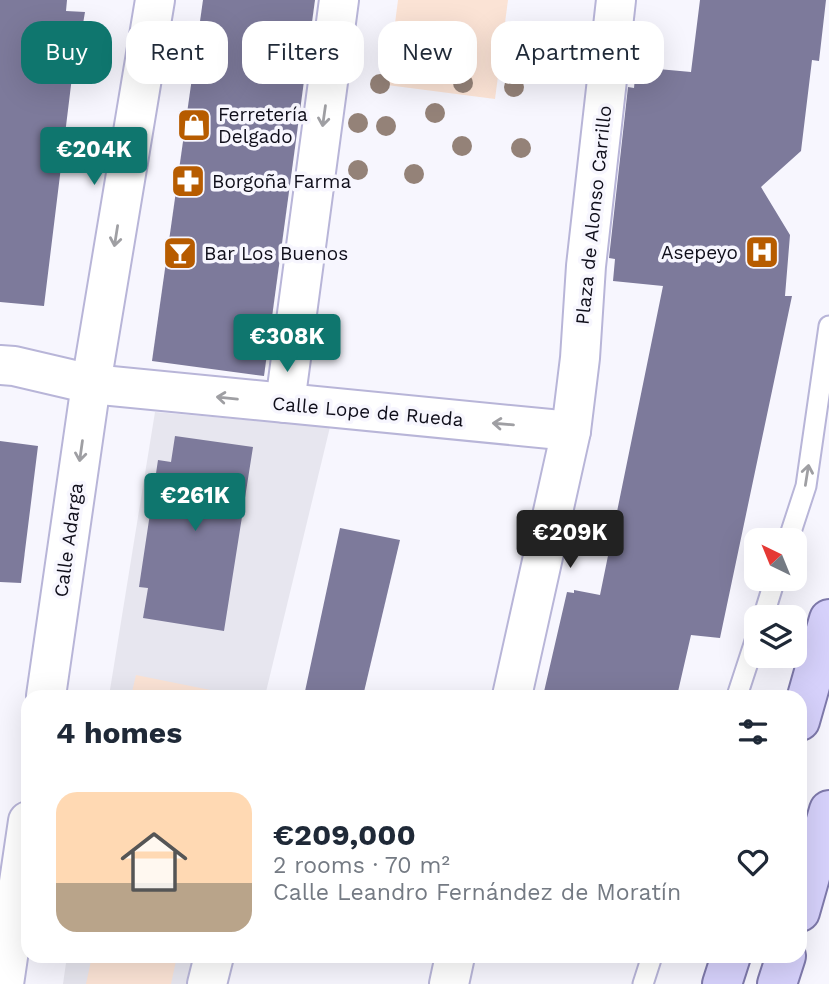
<!DOCTYPE html>
<meta charset="utf-8">
<style>
body{margin:0;font-family:"Work Sans",sans-serif;background:#f2f2f3;color:#1f2937;height:100vh;display:flex;flex-direction:column;font-size:26px;white-space:nowrap}
*{box-sizing:border-box;margin:0}
p{font-size:23px;color:#747a83}
.icon{flex:none;width:38px;height:38px;fill:none;stroke:currentColor;stroke-width:2;stroke-linecap:round;stroke-linejoin:round}
.map{position:relative;flex:1;overflow:hidden}
.side{position:absolute;left:21px;top:690px;width:786px;height:273px;display:flex;flex-direction:column;background:#fff;border-radius:21px;box-shadow:0 7px 28px #0002}
.side>*{flex:none}
.guide{position:absolute;left:21px;top:21px;width:788px;height:63px;display:flex;gap:14px}
.needle{width:46px;rotate:317deg}
.fabs{position:absolute;left:744px;top:528px;display:grid;gap:14px}
.fabs a{display:grid;place-items:center;width:63px;height:63px;border-radius:14px;background:#fff;box-shadow:0 7px 28px #0002;font-size:35px}
.price{position:absolute;translate:-50% -60px;padding:0 16px;border-radius:7px;background:#0f766e;color:#fff;font-size:23px;line-height:46px;filter:drop-shadow(0 2px 4px #0008)}
.price::after{content:'';position:absolute;left:50%;top:42px;width:21px;height:16px;margin-left:-10px;background:inherit;clip-path:polygon(0 0,100% 0,50% 100%)}
.price.current{background:#222;color:#fff}
ul{padding:0;list-style:none}
li{display:flex;align-items:center;gap:21px;height:175px;padding:0 35px}
li+li{border-top:2px solid #e0e1e3}
li span{display:grid;place-items:center;flex:none;width:196px;height:140px;border-radius:21px;color:#555}
li>.icon{margin-inline-start:auto}
span .icon{width:84px;height:84px;fill:#fffc;stroke-width:1}
li b{font-size:30px}
h2{display:flex;justify-content:space-between;align-items:center;height:84px;padding:0 35px;font-size:30px}
.tag{padding:0 24px;border-radius:21px;background:#fff;box-shadow:0 7px 28px #0002;font-size:24px;line-height:63px}
.tag.current{background:#0f766e;color:#fff}
.map>svg:first-child{display:block}
.built{fill:#e7e6ef}
.green{fill:#fbe3d5}
.building{fill:#7d7a9b}
.lines{fill:none;stroke-linecap:round;stroke-linejoin:round}
.service-casing{stroke:#b8b5d8;stroke-width:23}
.minor-casing{stroke:#b8b5d8;stroke-width:42}
.primary-casing{stroke:#7e79ab;stroke-width:42}
.service{stroke:#fff;stroke-width:19}
.minor{stroke:#fff;stroke-width:38}
.primary{stroke:#d6d1fb;stroke-width:38}
.tree{fill:#948278}
.oneway{stroke:#9f9fa3}
.labels{text-anchor:middle;stroke-width:7;stroke-linejoin:round;paint-order:stroke}
.poi-label{font-size:19px;fill:#0f0e1a;stroke:#f7f6fe;text-anchor:start}
.street-label{font-size:19px;fill:#0f0e1a;stroke:#f7f6fe}
</style>
<div class="map">
<svg width="829" height="984" viewBox="0 0 829 984">
<rect width="100%" height="100%" fill="#f7f6fe"/>
<g class="built">
<polygon points="155,412 330,427 265,696 109,696"/>
<polygon points="67,956 201,956 194,984 63,984"/>
</g>
<g class="green">
<polygon points="398,0 508,0 495,99 387,85"/>
<polygon points="136,675 240,696 131,696"/>
<polygon points="92,956 177,956 171,984 86,984"/>
</g>
<g class="building">
<polygon points="0,0 67,0 66,11 85,12 74,77 72,77 44,306 0,302"/>
<polygon points="203,0 315,0 264,376 152,361"/>
<polygon points="700,0 826,0 819,61 812,60 801,151 761,187 790,235 785,296 792,296 720,638 691,635 677,696 543,696 567,592 574,593 574,590 600,595 663,286 613,281 615,259 609,258 628,87 634,88 636,67 691,72"/>
<polygon points="175,436 253,447 224,631 143,618 148,588 139,587 158,460 171,462"/>
<polygon points="0,441 38,446 21,583 0,582"/>
<polygon points="340,528 400,540 363,696 304,696"/>
</g>
<g class="lines">
<g class="service-casing">
<g id="service">
<polyline points="788,541 806,486 829,326"/>
<polyline points="763,618 775,579"/>
<polyline points="737,696 756,638"/>
<polyline points="643,984 652,956"/>
</g>
</g>
<g class="minor-casing">
<g id="minor">
<polyline points="0,365 14,366 91,384 571,431"/>
<polyline points="285,403 339,0"/>
<polyline points="46,696 91,384 155,0"/>
<polyline points="512,696 571,431 580,358 586,266 616,0"/>
<polyline points="4,984 28,821"/>
<polyline points="207,984 214,956"/>
<polyline points="449,984 455,956"/>
</g>
</g>
<g class="primary-casing">
<g id="primary">
<polyline points="800,721 829,619"/>
<polyline points="800,912 829,810"/>
<polyline points="722,984 731,956"/>
<polyline points="777,984 786,956"/>
</g>
</g>
<use href="#service" class="service"/>
<use href="#minor" class="minor"/>
<use href="#primary" class="primary"/>
</g>
<g class="tree">
<circle cx="529" cy="51" r="10"/>
<circle cx="416" cy="63" r="10"/>
<circle cx="463" cy="83" r="10"/>
<circle cx="380" cy="84" r="10"/>
<circle cx="514" cy="87" r="10"/>
<circle cx="435" cy="113" r="10"/>
<circle cx="358" cy="123" r="10"/>
<circle cx="386" cy="126" r="10"/>
<circle cx="462" cy="146" r="10"/>
<circle cx="521" cy="148" r="10"/>
<circle cx="358" cy="170" r="10"/>
<circle cx="414" cy="174" r="10"/>
</g>
<defs><path id="oneway-shaft" d="M-6 0H5M1.5-3L5.5 0L1.5 3" fill="none" stroke-width="1.6" stroke-linecap="round" stroke-linejoin="round" transform="scale(1.75)"/></defs>
<g class="oneway">
<use href="#oneway-shaft" transform="translate(324 116) rotate(98)"/>
<use href="#oneway-shaft" transform="translate(116 236) rotate(99)"/>
<use href="#oneway-shaft" transform="translate(227 398) rotate(-174)"/>
<use href="#oneway-shaft" transform="translate(503 424) rotate(-175)"/>
<use href="#oneway-shaft" transform="translate(81 451) rotate(98)"/>
<use href="#oneway-shaft" transform="translate(807 475) rotate(-81)"/>
</g>
<defs>
<g id="shop-square" transform="scale(1.75)"><rect x="-9" y="-9" width="18" height="18" rx="4" fill="#b75c00" stroke="#f7f6fe"/><path d="M-5-2.5h2.3a2.7 3.5 0 0 1 5.4 0H5L5.5 6h-11ZM-1.5-2.5h3a1.5 2.3 0 0 0-3 0Z" fill="#fff"/></g>
<g id="pharmacy-square" transform="scale(1.75)"><rect x="-9" y="-9" width="18" height="18" rx="4" fill="#b75c00" stroke="#f7f6fe"/><path d="M-2-6h4v4h4v4h-4v4h-4v-4h-4v-4h4Z" fill="#fff"/></g>
<g id="hospital-square" transform="scale(1.75)"><rect x="-9" y="-9" width="18" height="18" rx="4" fill="#b75c00" stroke="#f7f6fe"/><path d="M-5-5h3v3.5h4V-5h3V5h-3V1.5h-4V5h-3Z" fill="#fff"/></g>
<g id="bar-square" transform="scale(1.75)"><rect x="-9" y="-9" width="18" height="18" rx="4" fill="#b75c00" stroke="#f7f6fe"/><path d="M-6-5H6L.8 .8V4.5H3.5V6h-7V4.5H-.8V.8Z" fill="#fff"/></g>
</defs>
<g fill-rule="evenodd">
<use href="#shop-square" x="194" y="125"/>
<use href="#pharmacy-square" x="188" y="181"/>
<use href="#hospital-square" x="762" y="252"/>
<use href="#bar-square" x="180" y="253"/>
</g>
<g class="labels">
<g class="poi-label">
<text x="218" y="121">Ferretería<tspan x="218" dy="22">Delgado</tspan></text>
<text x="212" y="188">Borgoña Farma</text>
<text x="738" y="259" text-anchor="end">Asepeyo</text>
<text x="204" y="260">Bar Los Buenos</text>
</g>
<g class="street-label">
<text transform="translate(593 215) rotate(-84)" y="7">Plaza de Alonso Carrillo</text>
<text transform="translate(368 411) rotate(5)" y="7">Calle Lope de Rueda</text>
<text transform="translate(68 540) rotate(-82)" y="7">Calle Adarga</text>
</g>
</g>
</svg>
<div class="fabs">
<a><svg class="needle" viewBox="-14 -14 28 28"><path d="M0-13l5 13h-10z" fill="#e53935"/><path d="M0 13l5-13h-10z" fill="#747a83"/></svg></a>
<a><svg class="icon" aria-label="layers" viewBox="0 0 24 24"><path d="M12 4l9 5-9 5-9-5zM3 14l9 5 9-5"/></svg></a>
</div>
<b class="price" style="left:94px;top:187px">€204K</b>
<b class="price" style="left:287px;top:374px">€308K</b>
<b class="price" style="left:195px;top:533px">€261K</b>
<b class="price current" style="left:570px;top:570px">€209K</b>
<div class="guide">
<a class="tag current">Buy</a>
<a class="tag">Rent</a>
<a class="tag">Filters</a>
<a class="tag">New</a>
<a class="tag">Apartment</a>
</div>
<section class="side">
<h2>4 homes<svg class="icon" aria-label="filters" viewBox="0 0 24 24"><path d="M4 7h16M4 17h16"/><circle cx="9" cy="7" r="2"/><circle cx="15" cy="17" r="2"/></svg></h2>
<ul>
<li><span style="background:linear-gradient(#ffd9b3 65%,#b9a48a 0)"><svg class="icon" aria-label="home" viewBox="0 0 24 24"><path d="M3 11l9-7 9 7M6 9v11h12V9"/></svg></span><div><b>€209,000</b><p>2 rooms · 70 m²</p><p>Calle Leandro Fernández de Moratín</p></div><svg class="icon" aria-label="heart" viewBox="0 0 24 24"><path d="M12 20l-8-8c-3-5 5-10 8-4 3-6 11-1 8 4z"/></svg></li>
</ul>
</section>
</div>
